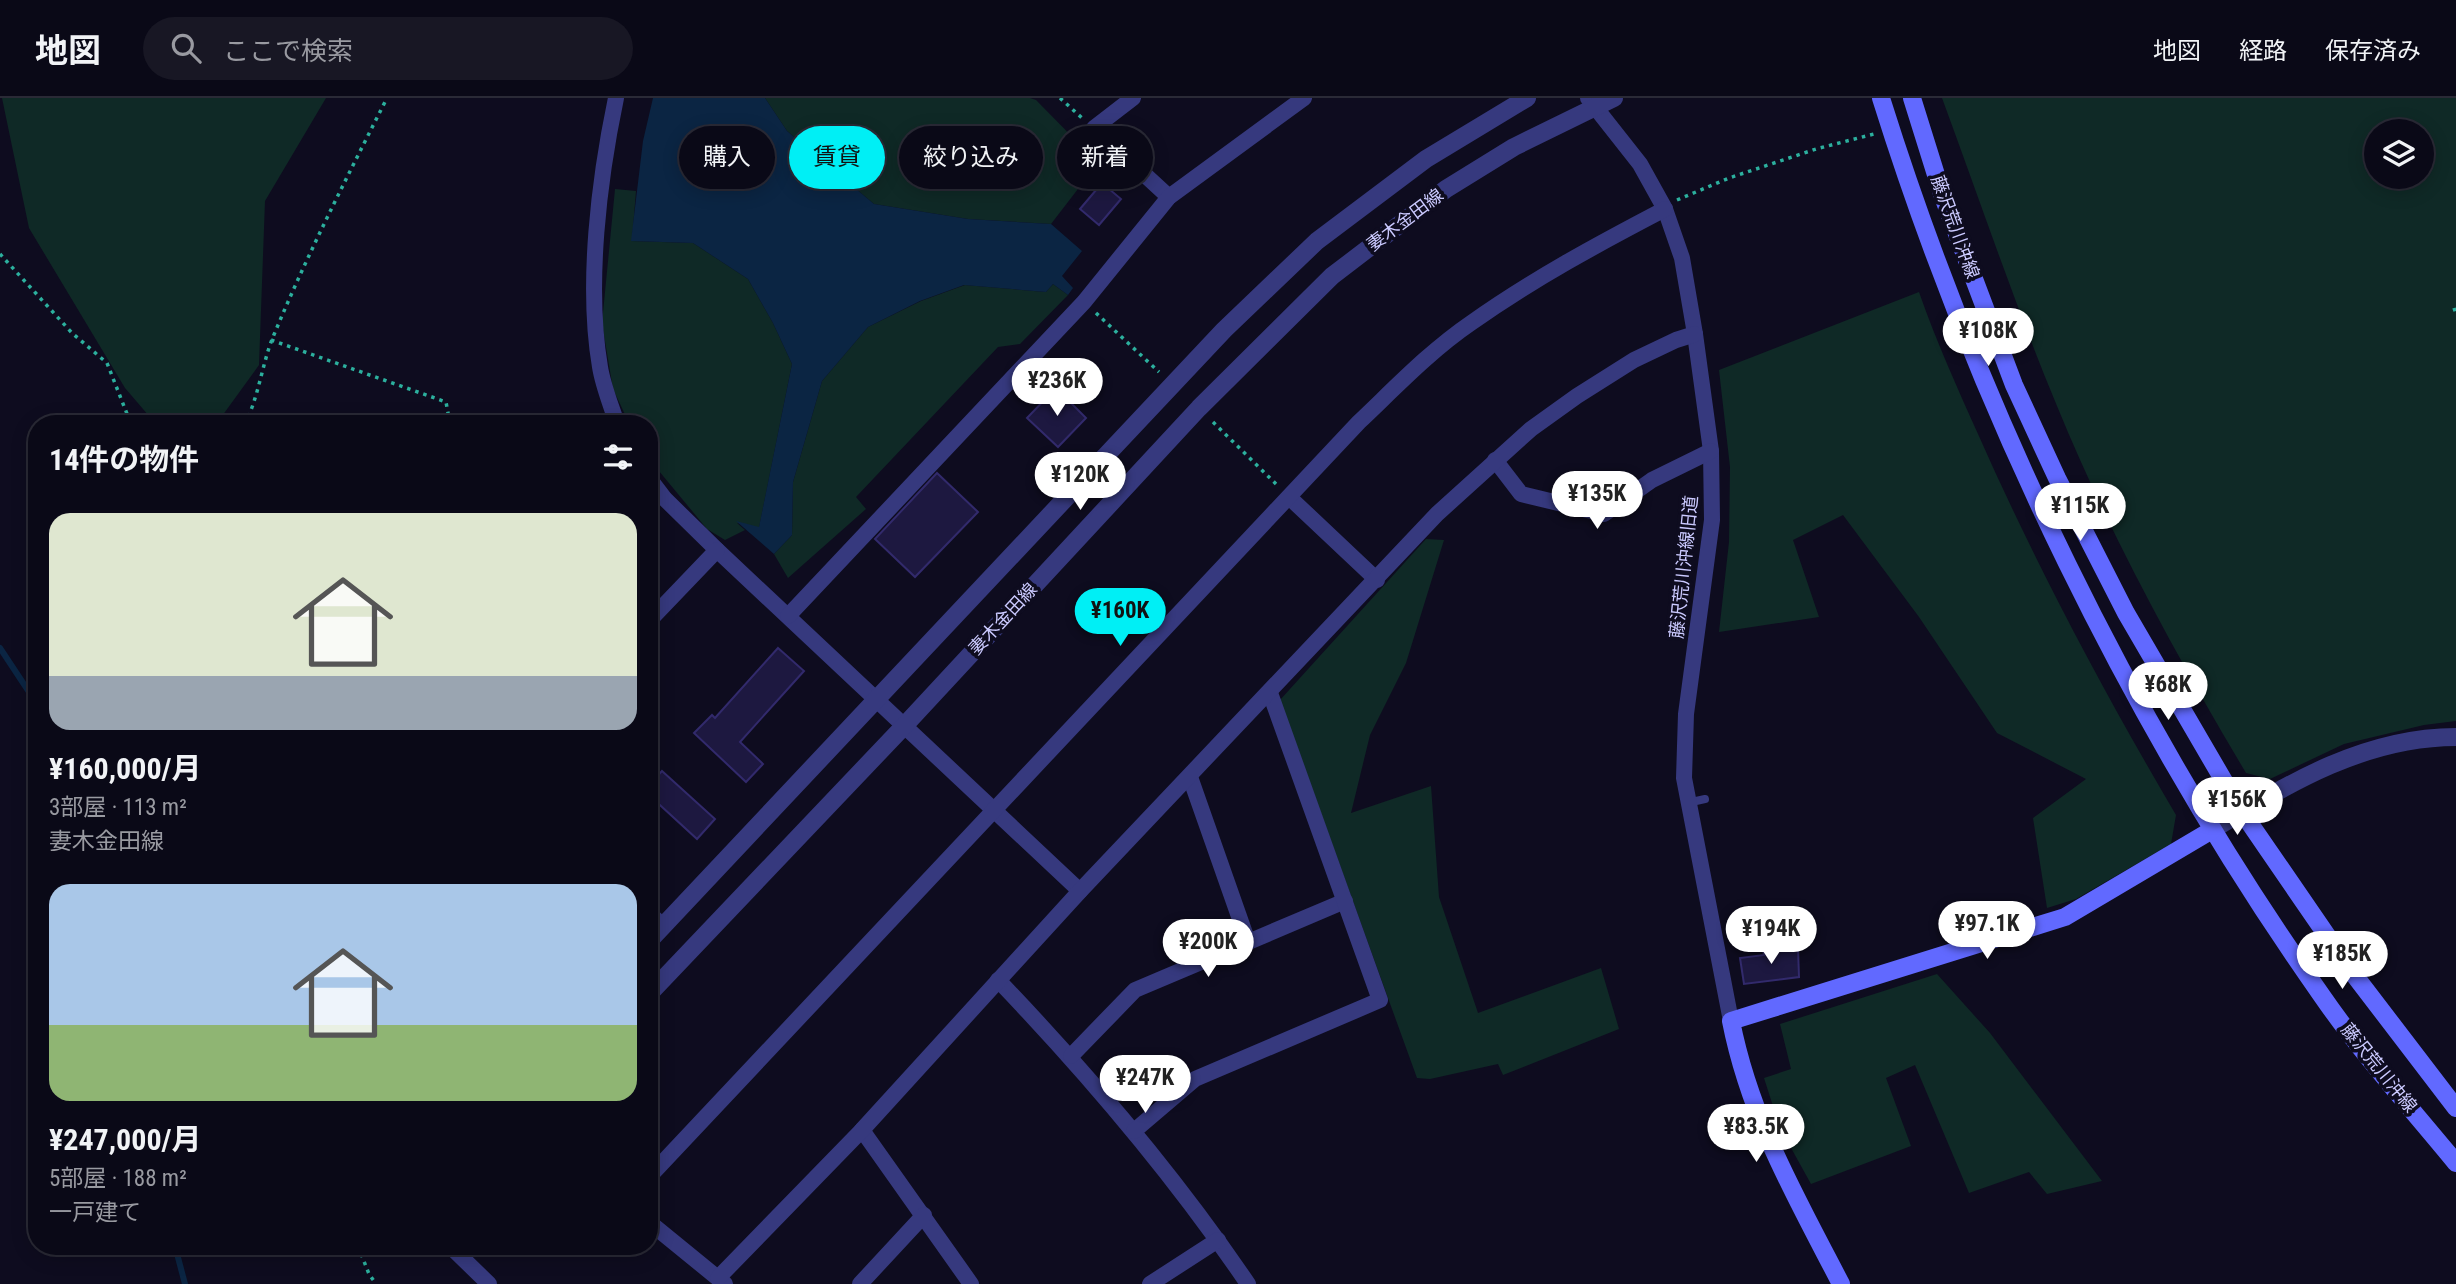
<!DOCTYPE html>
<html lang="ja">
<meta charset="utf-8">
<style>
body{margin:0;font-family:"Roboto Condensed","Noto Sans JP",sans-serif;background:#181724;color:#f1f3f6;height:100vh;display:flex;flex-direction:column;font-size:26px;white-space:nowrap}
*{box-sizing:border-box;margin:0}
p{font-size:23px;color:#999aa1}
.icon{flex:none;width:38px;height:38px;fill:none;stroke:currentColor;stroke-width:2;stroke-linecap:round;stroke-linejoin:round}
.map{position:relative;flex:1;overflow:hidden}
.details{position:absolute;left:28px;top:317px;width:630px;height:840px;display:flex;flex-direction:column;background:#0a0917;border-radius:28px;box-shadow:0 4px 18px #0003,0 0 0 2px #2a2a36}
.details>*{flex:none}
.guide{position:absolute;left:679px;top:28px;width:665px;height:63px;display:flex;gap:14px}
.controls{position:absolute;left:2364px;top:21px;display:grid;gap:14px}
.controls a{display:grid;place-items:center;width:70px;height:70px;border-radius:50%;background:#0a0917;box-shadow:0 4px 18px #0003,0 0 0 2px #2a2a36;font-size:35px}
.price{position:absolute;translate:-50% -60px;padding:0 16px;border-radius:24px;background:#fff;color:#222;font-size:23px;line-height:46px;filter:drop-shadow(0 2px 4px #0008)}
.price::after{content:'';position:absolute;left:50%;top:42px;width:21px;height:16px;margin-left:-10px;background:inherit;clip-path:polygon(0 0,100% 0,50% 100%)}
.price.selected{background:#00eff5;color:#111}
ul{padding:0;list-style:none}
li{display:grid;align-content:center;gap:14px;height:371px;padding:0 21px}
li span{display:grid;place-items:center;height:217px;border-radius:21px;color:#555}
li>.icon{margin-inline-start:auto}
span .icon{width:126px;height:126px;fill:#fffc;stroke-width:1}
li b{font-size:30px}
h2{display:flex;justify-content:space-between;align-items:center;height:84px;padding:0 21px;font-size:30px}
.pill{padding:0 24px;border-radius:32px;background:#0a0917;box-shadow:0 4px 18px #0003,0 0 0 2px #2a2a36;font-size:24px;line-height:63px}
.pill.selected{background:#00eff5;color:#111}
header{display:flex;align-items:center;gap:42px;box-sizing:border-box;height:98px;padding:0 35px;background:#0a0917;border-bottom:2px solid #2a2a36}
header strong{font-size:33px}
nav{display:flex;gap:38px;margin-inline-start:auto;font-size:24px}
.search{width:490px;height:63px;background:#181724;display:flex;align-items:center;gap:18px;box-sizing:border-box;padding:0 24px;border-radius:38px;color:#999aa1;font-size:26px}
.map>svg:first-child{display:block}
.green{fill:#0f2926;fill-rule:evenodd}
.water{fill:#0b2543}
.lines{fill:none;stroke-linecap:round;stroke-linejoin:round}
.stream{stroke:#0b2543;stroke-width:6}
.building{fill:#1d1840;stroke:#322a6c;stroke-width:2}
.path{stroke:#2cb09e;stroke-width:3.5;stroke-dasharray:3.5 5;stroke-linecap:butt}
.service{stroke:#36397e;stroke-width:8}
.minor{stroke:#36397e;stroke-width:16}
.tertiary{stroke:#36397e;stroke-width:18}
.secondary{stroke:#6169ff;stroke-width:18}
.labels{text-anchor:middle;stroke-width:7;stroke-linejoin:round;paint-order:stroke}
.street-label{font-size:18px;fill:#cbcaff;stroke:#0e0c1f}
</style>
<header>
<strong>地図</strong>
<div class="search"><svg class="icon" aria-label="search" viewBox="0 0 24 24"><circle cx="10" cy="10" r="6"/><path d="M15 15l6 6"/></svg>ここで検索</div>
<nav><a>地図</a><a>経路</a><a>保存済み</a></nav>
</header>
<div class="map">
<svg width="2456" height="1186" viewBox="0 0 2456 1186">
<rect width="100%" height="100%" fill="#0e0c1f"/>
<g class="green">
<polygon points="2,0 326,0 265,103 259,267 217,325 155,325 125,290 29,130"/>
<polygon points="765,0 1030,0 1036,2 1098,65 1051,126 968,121 874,106 787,33"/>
<path d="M1942,0H2456V623L2424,627L2344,646L2270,681L2246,675C2176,557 2109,435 2057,308C2015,207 1980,103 1942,0ZM2376,33H2422V79H2376Z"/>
<polygon points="615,91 636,93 632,143 693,145 748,181 773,225 792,266 759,430 737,425 745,432 725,442 707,431 649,361 649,326 629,325 613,291 602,225"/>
<polygon points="1053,186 1068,197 1020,246 998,249 856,399 866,411 788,480 774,456 792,437 793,384 822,283 868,229 921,203 965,187 1046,194"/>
<path d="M1919,194C1936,243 1957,289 1978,336C2036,467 2103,593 2176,717L2171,746L2076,801L2047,810L2033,720L2086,681L1997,635L1919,519L1843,417L1793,442L1819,519L1719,534L1729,444L1730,369L1719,272Z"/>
<polygon points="1426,441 1444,442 1406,565 1370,637 1351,715 1431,688 1439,799 1478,915 1601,870 1619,931 1503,977 1498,966 1430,981 1417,980 1280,602"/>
<polygon points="1937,876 1990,935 2102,1083 2047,1096 2029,1074 1969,1095 1915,967 1886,980 1911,1048 1811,1086 1780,1030 1764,980 1791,971 1780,926"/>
</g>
<polygon class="water" points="653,0 765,0 787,33 874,106 968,121 1051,126 1082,153 1062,178 1073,190 1068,197 1053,186 1046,194 964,187 920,203 868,229 822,283 793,384 792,437 774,456 736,423 759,429 792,266 773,225 748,181 693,145 631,143 643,43"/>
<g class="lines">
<g class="stream">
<polyline points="0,550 37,606"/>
<polyline points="175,1148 185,1186"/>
</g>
</g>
<g class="building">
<polygon points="1102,85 1121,101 1099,127 1080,111"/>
<polygon points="1056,290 1086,320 1058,349 1027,320"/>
<polygon points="937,375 978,414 915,479 875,441"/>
<polygon points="778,550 804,573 740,644 763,666 746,684 694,635 712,617 715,620"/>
<polygon points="662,673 715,721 697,741 649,697 649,687"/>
<polygon points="1798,850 1799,879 1744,886 1740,860 1764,857 1763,852"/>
</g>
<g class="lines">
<g class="path">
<polyline points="1060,0 1082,20"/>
<polyline points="1677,102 1729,80 1816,51 1874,36"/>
<polyline points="0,156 72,235 107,265 131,326"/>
<polyline points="2454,210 2456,216"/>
<polyline points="1096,215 1159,274"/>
<polyline points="271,242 446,304 450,326"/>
<polyline points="1213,324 1276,386"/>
<path d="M244,326C257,307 263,262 273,239C307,157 347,79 387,0"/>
<polyline points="358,1148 369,1176 376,1186"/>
</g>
<polyline class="service" points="1687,705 1705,701"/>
<g class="minor">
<path d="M616,0C599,81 586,187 600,269C603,288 611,307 617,326"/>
<polyline points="1133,0 1094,30 1169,99"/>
<polyline points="1588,0 1640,66 1665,111 1682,160 1695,236 1711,353 1712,422 1686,616 1684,680 1731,923"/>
<polyline points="1495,362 1521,396 1604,416 1652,382 1711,353"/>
<polyline points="649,380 665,401 717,452 1080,793"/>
<polyline points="1289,399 1377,482"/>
<polyline points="788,518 1084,204 1169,99 1304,0"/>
<polyline points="649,523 717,452"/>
<polyline points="1190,679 1248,844"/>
<polyline points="649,815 663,828"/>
<path d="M998,882C1089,977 1174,1077 1248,1186"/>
<polyline points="1071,958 1135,892 1345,803"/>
<polyline points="862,1032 971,1186"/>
<polyline points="1134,1033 1195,981 1380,902 1270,595"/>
<path d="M649,1079L1359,324C1395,290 1430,253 1471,225C1533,181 1598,146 1665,111"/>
<polyline points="649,1124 725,1186"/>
<polyline points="450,1148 489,1186"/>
<polyline points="718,1180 862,1032 1080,793 1437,416 1531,331 1577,298 1634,262 1676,242 1695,236"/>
<polyline points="860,1186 924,1117"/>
<polyline points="1150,1186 1218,1142"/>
</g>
<g class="tertiary">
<path d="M2212,732C2288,686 2364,639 2456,639"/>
<polyline points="649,843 1224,232 1317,143 1426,61 1527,0"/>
<polyline points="649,896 905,627 1199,310 1332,178 1446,91 1514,49 1614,0"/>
</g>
<g class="secondary">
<path d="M1881,0C1979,313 2133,630 2322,898C2362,956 2411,1010 2456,1065"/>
<polyline points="1912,0 1942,96 2014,287 2057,380 2126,515 2242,714 2352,874 2456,1010"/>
<path d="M1841,1186C1796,1099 1750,1020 1731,923L2065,819L2212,732"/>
</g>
</g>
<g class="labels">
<g class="street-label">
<text transform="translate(1405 122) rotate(-37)" y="6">妻木金田線</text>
<text transform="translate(1955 129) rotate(70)" y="6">藤沢荒川沖線</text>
<text transform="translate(1684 469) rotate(-84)" y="6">藤沢荒川沖線旧道</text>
<text transform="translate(1003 521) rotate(-47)" y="6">妻木金田線</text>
<text transform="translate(2379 970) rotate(51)" y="6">藤沢荒川沖線</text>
</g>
</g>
</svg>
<div class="controls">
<a><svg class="icon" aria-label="layers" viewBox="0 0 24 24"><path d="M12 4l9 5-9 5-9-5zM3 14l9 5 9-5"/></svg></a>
</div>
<b class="price" style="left:1988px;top:270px">¥108K</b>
<b class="price" style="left:1057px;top:320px">¥236K</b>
<b class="price" style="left:1080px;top:414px">¥120K</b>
<b class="price" style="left:1597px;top:433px">¥135K</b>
<b class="price" style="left:2080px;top:445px">¥115K</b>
<b class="price selected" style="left:1120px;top:550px">¥160K</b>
<b class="price" style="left:2168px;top:624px">¥68K</b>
<b class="price" style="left:2237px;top:739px">¥156K</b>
<b class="price" style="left:1987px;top:863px">¥97.1K</b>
<b class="price" style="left:1771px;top:868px">¥194K</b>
<b class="price" style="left:1208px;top:881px">¥200K</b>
<b class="price" style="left:2342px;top:893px">¥185K</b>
<b class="price" style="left:1145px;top:1017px">¥247K</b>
<b class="price" style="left:1756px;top:1066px">¥83.5K</b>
<div class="guide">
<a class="pill">購入</a>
<a class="pill selected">賃貸</a>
<a class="pill">絞り込み</a>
<a class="pill">新着</a>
</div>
<section class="details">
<h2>14件の物件<svg class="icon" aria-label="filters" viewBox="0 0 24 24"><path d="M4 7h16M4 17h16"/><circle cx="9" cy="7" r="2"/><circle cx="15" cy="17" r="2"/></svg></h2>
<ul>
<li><span style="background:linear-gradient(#dfe7d0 75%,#9aa5b1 0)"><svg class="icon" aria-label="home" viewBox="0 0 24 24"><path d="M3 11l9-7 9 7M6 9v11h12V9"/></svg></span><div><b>¥160,000/月</b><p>3部屋 · 113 m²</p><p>妻木金田線</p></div></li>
<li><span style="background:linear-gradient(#a9c7e8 65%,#8fb573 0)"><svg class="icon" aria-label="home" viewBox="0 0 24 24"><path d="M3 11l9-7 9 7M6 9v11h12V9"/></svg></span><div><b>¥247,000/月</b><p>5部屋 · 188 m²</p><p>一戸建て</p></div></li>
</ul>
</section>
</div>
